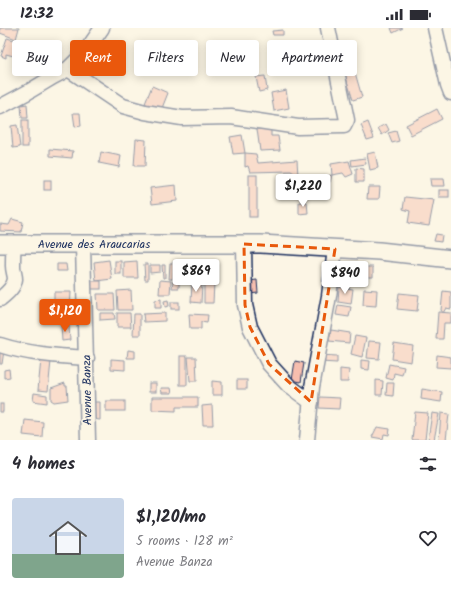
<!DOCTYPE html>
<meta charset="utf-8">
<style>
body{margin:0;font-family:Kalam,sans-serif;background:#f7f7f7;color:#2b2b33;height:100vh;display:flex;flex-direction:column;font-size:15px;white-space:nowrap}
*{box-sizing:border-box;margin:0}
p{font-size:13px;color:#7c7c81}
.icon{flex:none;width:22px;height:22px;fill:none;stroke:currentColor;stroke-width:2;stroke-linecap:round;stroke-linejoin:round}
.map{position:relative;height:412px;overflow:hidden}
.sheet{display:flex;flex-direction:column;background:#fff;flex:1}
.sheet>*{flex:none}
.banner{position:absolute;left:12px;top:12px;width:427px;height:36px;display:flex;gap:8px}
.price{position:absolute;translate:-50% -34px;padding:0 9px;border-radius:4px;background:#fff;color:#222;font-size:13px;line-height:26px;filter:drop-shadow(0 1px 2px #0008)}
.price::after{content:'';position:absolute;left:50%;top:24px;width:12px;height:9px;margin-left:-6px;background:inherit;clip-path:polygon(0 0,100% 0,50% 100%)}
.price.current{background:#ea580c;color:#fff}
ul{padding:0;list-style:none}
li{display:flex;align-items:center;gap:12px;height:100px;padding:0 12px}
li+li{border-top:1px solid #e1e1e2}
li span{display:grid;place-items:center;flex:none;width:112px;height:80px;border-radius:4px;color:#555}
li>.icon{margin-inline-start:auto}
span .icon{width:48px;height:48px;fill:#fffc;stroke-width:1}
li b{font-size:17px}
h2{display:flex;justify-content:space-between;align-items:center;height:48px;padding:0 12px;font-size:17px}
.pill{padding:0 14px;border-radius:4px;background:#fff;box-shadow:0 2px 10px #0003;font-size:14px;line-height:36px}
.pill.current{background:#ea580c;color:#fff}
.status{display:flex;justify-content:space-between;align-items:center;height:28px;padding:0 20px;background:#fff;direction:ltr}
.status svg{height:11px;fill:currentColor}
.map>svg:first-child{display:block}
.building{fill:#f7beae;stroke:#1b2f5e}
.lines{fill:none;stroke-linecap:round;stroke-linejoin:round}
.minor-casing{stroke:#1b2f5e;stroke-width:17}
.tertiary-casing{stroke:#1b2f5e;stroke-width:20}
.minor{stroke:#fcf5e5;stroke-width:14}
.tertiary{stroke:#fcf5e5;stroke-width:17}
.marked{fill:none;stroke:#e8590c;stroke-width:3;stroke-dasharray:8 5;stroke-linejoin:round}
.labels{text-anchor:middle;stroke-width:3;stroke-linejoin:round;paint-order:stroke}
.street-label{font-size:12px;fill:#1b2f5e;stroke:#fcf5e5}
</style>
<div class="status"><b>12:32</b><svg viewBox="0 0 49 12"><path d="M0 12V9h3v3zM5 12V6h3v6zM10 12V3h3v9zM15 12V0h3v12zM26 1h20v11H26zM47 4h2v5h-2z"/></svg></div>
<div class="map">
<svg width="451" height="412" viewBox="0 0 451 412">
<rect width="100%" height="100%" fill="#fcf5e5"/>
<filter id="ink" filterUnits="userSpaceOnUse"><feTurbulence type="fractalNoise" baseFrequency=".025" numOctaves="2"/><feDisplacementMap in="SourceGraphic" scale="8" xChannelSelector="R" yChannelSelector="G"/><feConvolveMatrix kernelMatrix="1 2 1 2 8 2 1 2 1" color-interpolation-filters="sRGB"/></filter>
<g filter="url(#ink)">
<g class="building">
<polygon points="0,0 19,0 16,11 0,5"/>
<polygon points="391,0 403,0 393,5"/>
<polygon points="283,2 283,7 273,7 272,3"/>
<polygon points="7,10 21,14 17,29 6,26 6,30 1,28"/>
<polygon points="237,17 239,37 216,38 215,18"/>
<polygon points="353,23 355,33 352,34 362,69 353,72 340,31 348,24"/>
<polygon points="265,48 267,62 259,64 256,49"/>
<polygon points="152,58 168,65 160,85 144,78"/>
<polygon points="286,62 289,80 274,83 271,65"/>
<polygon points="27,76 28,90 22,90 21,77"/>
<polygon points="437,81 442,91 411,107 406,97"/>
<polygon points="73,85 80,85 81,98 75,99"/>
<rect x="22" y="92" width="6" height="27"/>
<polygon points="368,94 374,110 367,112 361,97"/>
<polygon points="386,96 389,102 382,107 378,100"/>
<polygon points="17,97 20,119 13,120 11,98"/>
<polygon points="271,100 271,108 278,108 280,122 260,123 257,101"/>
<polygon points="396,103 399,113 392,115 388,105"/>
<polygon points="242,107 245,125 233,126 230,109"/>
<polygon points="136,111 146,112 145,138 134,138"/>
<polygon points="50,121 73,123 72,130 50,128"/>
<polygon points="101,124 121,128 119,139 99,135"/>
<polygon points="375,124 378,140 370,142 367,126"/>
<polygon points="245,125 256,126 258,135 297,132 298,148 291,143 250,144 248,138 245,139"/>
<polygon points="365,130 366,136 352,138 351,132"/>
<polygon points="349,133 353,146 346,149 343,145 332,147 331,136"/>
<polygon points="356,140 364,141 364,154 356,154"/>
<rect x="249" y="147" width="8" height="42"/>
<polygon points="332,147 330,154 326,156 325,159 316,160 314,150"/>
<polygon points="303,151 307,168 287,169 287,161 294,160 294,153"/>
<polygon points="430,151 444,151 445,158 431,158"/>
<rect x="44" y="152" width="7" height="10"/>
<polygon points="176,157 177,173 152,176 150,160"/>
<polygon points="368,159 380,159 379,171 367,171"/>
<rect x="439" y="162" width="10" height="7"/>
<polygon points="405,169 434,172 429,198 408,195 410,183 403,181"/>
<polygon points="299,174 307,174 308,185 299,186"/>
<polygon points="12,191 23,194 21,204 0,203 0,196 9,197"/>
<polygon points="436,206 442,207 441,214 434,213"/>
<polygon points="109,232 112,251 96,253 94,234"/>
<rect x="115" y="233" width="6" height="13"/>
<polygon points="137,233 138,250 124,250 124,234"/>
<polygon points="188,234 203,235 201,251 187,250"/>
<polygon points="170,235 174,235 173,251 169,251"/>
<polygon points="57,236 66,236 67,243 57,243"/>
<polygon points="144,236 148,236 148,252 145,252"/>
<polygon points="150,237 160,237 160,244 150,245"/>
<polygon points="162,237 165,237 165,250 163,250"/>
<polygon points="366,239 373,239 373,249 367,249"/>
<polygon points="205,241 214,242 213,253 205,252"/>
<polygon points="160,252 171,253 170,266 159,266"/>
<polygon points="257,252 258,265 249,266 248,253"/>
<rect x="88" y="253" width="13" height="8"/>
<polygon points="173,253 179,253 179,260 172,260"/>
<polygon points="192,255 202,256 201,275 191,274"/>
<polygon points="204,255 214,255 213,275 204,275"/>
<polygon points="339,259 353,261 351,276 338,274"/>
<polygon points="364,261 377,262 376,278 363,277"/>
<polygon points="131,262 132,282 118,282 117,263"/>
<polygon points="443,263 451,264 451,281 446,280 443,285 441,282"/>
<polygon points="54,264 71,264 70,284 54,284"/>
<polygon points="399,265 419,267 417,283 397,281"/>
<polygon points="97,266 114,266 115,282 98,282"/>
<polygon points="161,271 161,280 155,280 155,272"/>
<polygon points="168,272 169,278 165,279 164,273"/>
<rect x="171" y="274" width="8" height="7"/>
<polygon points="338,277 351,279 349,289 336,287"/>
<polygon points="438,284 451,285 451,295 444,295 443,311 436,311"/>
<polygon points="100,285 114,285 115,291 100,292"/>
<polygon points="117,285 130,285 131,299 117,299"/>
<polygon points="165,285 165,293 144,294 143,286"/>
<polygon points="134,286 140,286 140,307 133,307"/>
<polygon points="189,286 208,287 207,295 201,294 201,301 190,301"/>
<polygon points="61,298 69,298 70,312 62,313"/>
<polygon points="331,302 350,305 349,315 329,313"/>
<polygon points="355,308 366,310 362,329 351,326"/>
<polygon points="369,313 381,314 379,331 367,330"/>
<polygon points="394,315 413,318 411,334 392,331"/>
<polygon points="0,322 4,322 2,336 0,336"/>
<polygon points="128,322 135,323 135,330 127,330"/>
<polygon points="320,327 337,328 337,335 320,334"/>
<polygon points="437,327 451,329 451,340 436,339"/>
<rect x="180" y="328" width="7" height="29"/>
<polygon points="188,329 196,329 197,353 190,353"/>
<polygon points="41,331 51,333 48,363 38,362"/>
<polygon points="111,331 125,332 125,342 111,341"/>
<polygon points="361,332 370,333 369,342 361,341"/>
<polygon points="295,333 304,335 301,354 292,352"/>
<polygon points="389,336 404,339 402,347 394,345 393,352 386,350"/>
<polygon points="9,341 10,349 4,350 4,342"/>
<polygon points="340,341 349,342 348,354 340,354"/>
<rect x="237" y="352" width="10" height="9"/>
<polygon points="376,352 383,353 382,367 376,367"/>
<polygon points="212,353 222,354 222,367 212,367"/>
<polygon points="65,355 65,358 67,358 68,372 54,374 51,372 51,360"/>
<rect x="149" y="355" width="7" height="9"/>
<polygon points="387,355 394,355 393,368 386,367"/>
<polygon points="161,360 171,360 172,365 162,365"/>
<polygon points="422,361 442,364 441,374 421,371"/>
<polygon points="34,365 47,367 47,375 33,373"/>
<polygon points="152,369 198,369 198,379 176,379 176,383 152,382"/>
<polygon points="320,369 340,370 339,381 319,380"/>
<rect x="106" y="373" width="19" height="10"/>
<polygon points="93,374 100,374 100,392 93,391"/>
<rect x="0" y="376" width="3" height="8"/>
<polygon points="212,377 213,397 203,397 202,378"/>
<polygon points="415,384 428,385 425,412 412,412"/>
<polygon points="432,385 439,386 434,412 428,412"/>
<polygon points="441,385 449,386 446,412 439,412"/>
<polygon points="25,392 43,394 42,409 23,407"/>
<polygon points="377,399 390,401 389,407 384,406 383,411 372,409"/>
</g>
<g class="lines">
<g class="minor-casing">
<g id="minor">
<polyline points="435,0 448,57 451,65"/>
<polyline points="68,41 123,78 145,84 182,90 231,89 298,99 344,98 347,92 328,0"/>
<polyline points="0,79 28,64 53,49 68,41 86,23 102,0"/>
<polyline points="244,216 245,277 250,299 269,336 289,358 311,374"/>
<polyline points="83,217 88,412"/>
<path d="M0,271C6,266 14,260 15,251C15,247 13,243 13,238C13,231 13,223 14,216"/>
<path d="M0,317C28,326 57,328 87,330"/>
<polyline points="307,412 312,359 329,268 335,221"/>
</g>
</g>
<g class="tertiary-casing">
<polyline id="tertiary" points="0,216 261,216 379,223 451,231"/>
</g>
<use href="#minor" class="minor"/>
<use href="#tertiary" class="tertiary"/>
</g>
</g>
<path d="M0 0H451V412H0ZM244,216L335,221L311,374L269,336L250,299L245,277Z" fill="#fcf5e5" fill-opacity=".55" fill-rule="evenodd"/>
<path class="marked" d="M244,216L335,221L311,374L269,336L250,299L245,277Z"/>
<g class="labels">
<g class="street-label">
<text x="94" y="220">Avenue des Araucarias</text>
<text transform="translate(87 362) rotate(-91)" y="4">Avenue Banza</text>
</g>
</g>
</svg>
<b class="price" style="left:303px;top:180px">$1,220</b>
<b class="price" style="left:196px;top:265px">$869</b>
<b class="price" style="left:345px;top:267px">$840</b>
<b class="price current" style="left:65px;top:305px">$1,120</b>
<div class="banner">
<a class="pill">Buy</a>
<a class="pill current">Rent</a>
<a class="pill">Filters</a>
<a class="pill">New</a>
<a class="pill">Apartment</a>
</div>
</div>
<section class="sheet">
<h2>4 homes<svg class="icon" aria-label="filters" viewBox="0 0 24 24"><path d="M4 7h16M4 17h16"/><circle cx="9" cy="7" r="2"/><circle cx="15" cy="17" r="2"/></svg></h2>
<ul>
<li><span style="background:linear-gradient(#c9d6e8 70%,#7fa58c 0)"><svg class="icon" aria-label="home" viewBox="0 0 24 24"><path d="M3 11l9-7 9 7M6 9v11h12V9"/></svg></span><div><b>$1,120/mo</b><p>5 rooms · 128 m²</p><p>Avenue Banza</p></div><svg class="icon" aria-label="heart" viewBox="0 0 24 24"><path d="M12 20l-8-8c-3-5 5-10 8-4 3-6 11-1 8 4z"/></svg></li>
</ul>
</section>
